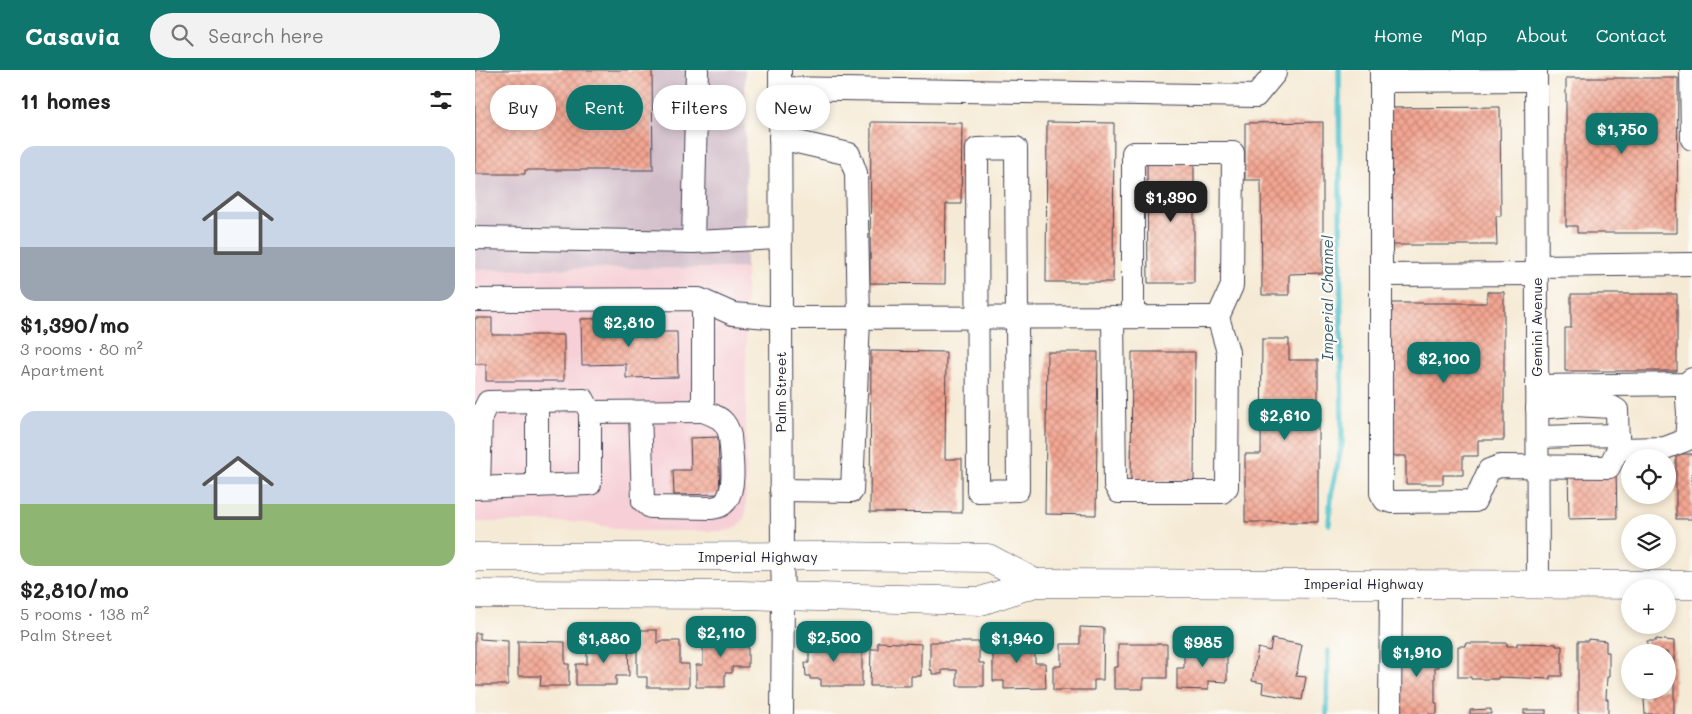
<!DOCTYPE html>
<meta charset="utf-8">
<style>
body{margin:0;font-family:Mali,sans-serif;background:#f2f2f2;color:#222;height:100vh;display:flex;flex-direction:column;font-size:19px;white-space:nowrap}
*{box-sizing:border-box;margin:0}
p{font-size:16px;color:#767676}
.icon{flex:none;width:28px;height:28px;fill:none;stroke:currentColor;stroke-width:2;stroke-linecap:round;stroke-linejoin:round}
.map{position:relative;flex:1;overflow:hidden}
.sheet{display:flex;flex-direction:column;background:#fff;width:475px}
.sheet>*{flex:none}
.banner{position:absolute;left:15px;top:15px;width:475px;height:45px;display:flex;gap:10px}
.fabs{position:absolute;left:1146px;top:379px;display:grid;gap:10px}
.fabs a{display:grid;place-items:center;width:55px;height:55px;border-radius:50%;background:#fff;box-shadow:0 2px 8px #0003;font-size:25px}
.price{position:absolute;translate:-50% -42px;padding:0 11px;border-radius:10px;background:#0f766e;color:#fff;font-size:16px;line-height:32px;filter:drop-shadow(0 1px 2px #0008)}
.price::after{content:'';position:absolute;left:50%;top:30px;width:15px;height:11px;margin-left:-8px;background:inherit;clip-path:polygon(0 0,100% 0,50% 100%)}
.price.selected{background:#222;color:#fff}
ul{padding:0;list-style:none}
li{display:grid;align-content:center;gap:10px;height:265px;padding:0 20px}
li span{display:grid;place-items:center;height:155px;border-radius:15px;color:#555}
li>.icon{margin-inline-start:auto}
span .icon{width:90px;height:90px;fill:#fffc;stroke-width:1}
li b{font-size:21px}
h2{display:flex;justify-content:space-between;align-items:center;height:60px;padding:0 20px;font-size:21px}
.tag{padding:0 18px;border-radius:22px;background:#fff;box-shadow:0 2px 8px #0003;font-size:18px;line-height:45px}
.tag.selected{background:#0f766e;color:#fff}
header{display:flex;align-items:center;gap:30px;box-sizing:border-box;height:70px;padding:0 25px;background:#0f766e;color:#fff}
header strong{font-size:24px}
nav{display:flex;gap:28px;margin-inline-start:auto;font-size:18px}
.search{width:350px;height:45px;background:#f2f2f2;display:flex;align-items:center;gap:12px;box-sizing:border-box;padding:0 18px;border-radius:28px;color:#767676;font-size:19px}
main{display:flex;flex:1;min-height:0}
.map>svg:first-child{display:block}
.built{fill:#f6cfd7}
.industrial{fill:#d1bdc9}
.lines{fill:none;stroke-linecap:round;stroke-linejoin:round}
.stream{stroke:#57c4cf;stroke-width:5.5}
.building{fill:url(#building-cross-hatch)}
.minor-casing{stroke:#424052;stroke-width:24}
.major-casing{stroke:#424052;stroke-width:29}
.minor{stroke:#fff;stroke-width:22}
.major{stroke:#fff;stroke-width:28}
.labels{text-anchor:middle;stroke-width:4.5;stroke-linejoin:round;paint-order:stroke}
.street-label{font-size:14px;fill:#22223b;stroke:#fdfcf7}
.water-label{font-size:15px;font-style:italic;fill:#355b6f;stroke:#fdfcf7}
</style>
<header>
<strong>Casavia</strong>
<div class="search"><svg class="icon" aria-label="search" viewBox="0 0 24 24"><circle cx="10" cy="10" r="6"/><path d="M15 15l6 6"/></svg>Search here</div>
<nav><a>Home</a><a>Map</a><a>About</a><a>Contact</a></nav>
</header>
<main>
<section class="sheet">
<h2>11 homes<svg class="icon" aria-label="filters" viewBox="0 0 24 24"><path d="M4 7h16M4 17h16"/><circle cx="9" cy="7" r="2"/><circle cx="15" cy="17" r="2"/></svg></h2>
<ul>
<li><span style="background:linear-gradient(#c9d6e8 65%,#9aa5b1 0)"><svg class="icon" aria-label="home" viewBox="0 0 24 24"><path d="M3 11l9-7 9 7M6 9v11h12V9"/></svg></span><div><b>$1,390/mo</b><p>3 rooms · 80 m²</p><p>Apartment</p></div></li>
<li><span style="background:linear-gradient(#c9d6e8 60%,#8fb573 0)"><svg class="icon" aria-label="home" viewBox="0 0 24 24"><path d="M3 11l9-7 9 7M6 9v11h12V9"/></svg></span><div><b>$2,810/mo</b><p>5 rooms · 138 m²</p><p>Palm Street</p></div></li>
</ul>
</section>
<div class="map">
<svg width="1217" height="644" viewBox="0 0 1217 644">
<defs>
<pattern id="building-cross-hatch" width="8" height="8" patternUnits="userSpaceOnUse" patternTransform="scale(1.25)"><rect width="8" height="8" fill="#f4a692"/><path d="M0 0l8 8M0 8l8-8" fill="none" stroke="#c58778"/></pattern>
</defs>
<rect width="100%" height="100%" fill="#fdfcf7"/>
<filter id="ink" filterUnits="userSpaceOnUse"><feTurbulence type="fractalNoise" baseFrequency=".02" numOctaves="2"/><feDisplacementMap in="SourceGraphic" scale="10" xChannelSelector="R" yChannelSelector="G"/><feConvolveMatrix kernelMatrix="1 2 1 2 8 2 1 2 1" color-interpolation-filters="sRGB"/></filter>
<filter id="wash" filterUnits="userSpaceOnUse"><feTurbulence type="fractalNoise" baseFrequency=".0096" numOctaves="4" result="noise"/><feDisplacementMap in="SourceGraphic" scale="20" xChannelSelector="R" yChannelSelector="G"/><feGaussianBlur stdDeviation="1.12" result="paint"/><feColorMatrix in="noise" values="0 0 0 0 0 0 0 0 0 0 0 0 0 0 0 0 0 1.4 0 .05"/><feComposite in="paint" operator="in"/></filter>
<g filter="url(#wash)">
<rect width="100%" height="100%" fill="#f5ead5"/>
<polygon class="built" points="271,198 271,442 268,450 263,456 258,459 249,461 157,461 106,452 0,452 0,199"/>
<polygon class="industrial" points="0,0 270,0 271,198 0,199"/>
<g class="lines">
<g class="stream">
<polyline points="854,454 856,425 867,374 864,0"/>
<polyline points="852,644 853,581"/>
</g>
</g>
<g id="blocks">
<g class="building">
<polygon points="0,0 177,0 178,100 50,100 50,104 0,104"/>
<polygon points="1091,8 1203,8 1202,163 1102,163 1102,156 1091,156"/>
<polygon points="1025,37 1026,146 1021,146 1022,175 915,175 914,38"/>
<polygon points="396,52 487,53 486,134 471,134 470,214 395,213"/>
<polygon points="572,52 639,53 638,212 571,212"/>
<polygon points="848,52 848,203 814,204 814,225 787,225 786,110 770,110 770,53"/>
<polygon points="672,93 719,93 719,213 673,213"/>
<polygon points="1012,222 1029,222 1029,370 1003,370 1003,386 988,386 988,405 968,405 968,414 931,414 931,386 913,386 913,233 1012,233"/>
<polygon points="1096,224 1202,224 1202,301 1090,301 1090,258 1096,258"/>
<polygon points="0,248 17,248 17,265 89,265 89,311 11,311 11,294 0,294"/>
<polygon points="158,248 159,262 202,262 203,307 151,308 151,294 107,295 106,249"/>
<polygon points="787,269 814,269 814,290 843,290 843,452 770,452 770,384 786,384"/>
<polygon points="396,281 471,282 470,389 487,389 487,443 395,442"/>
<polygon points="572,282 623,282 621,445 570,444"/>
<polygon points="657,282 720,282 719,411 656,411"/>
<polygon points="243,367 245,424 199,425 198,400 216,400 215,368"/>
<rect x="1201" y="384" width="16" height="65"/>
<polygon points="1141,398 1142,448 1094,449 1093,399"/>
<polygon points="605,557 629,558 628,610 619,610 619,620 578,620 578,596 586,596 586,574 605,574"/>
<polygon points="162,560 182,560 182,573 185,573 185,571 205,571 205,594 214,594 214,617 172,617 172,607 162,607"/>
<polygon points="253,562 253,565 273,565 273,597 257,597 257,603 250,603 250,617 221,617 221,595 228,595 228,563"/>
<polygon points="0,563 5,563 5,569 33,571 33,615 0,615"/>
<polygon points="349,564 349,570 364,570 364,576 379,576 379,578 387,578 387,616 346,616 346,609 335,609 335,606 331,606 330,593 334,593 334,565"/>
<polygon points="541,564 541,574 560,573 560,593 570,593 571,618 529,619 529,611 518,611 518,576 520,576 520,565"/>
<polygon points="797,569 827,575 821,606 831,607 827,630 787,623 788,613 777,611 783,578 795,581"/>
<polygon points="1113,569 1131,571 1131,582 1134,582 1134,607 1132,607 1131,629 1133,629 1133,644 1103,644 1103,571 1113,571"/>
<polygon points="1181,569 1199,571 1199,644 1170,644 1169,629 1173,629 1173,620 1192,620 1192,582 1172,582 1172,571 1181,571"/>
<polygon points="924,570 950,570 950,577 964,576 964,597 960,597 960,633 962,633 962,644 923,644"/>
<polygon points="43,571 90,572 90,594 94,594 94,616 65,616 66,606 43,606"/>
<polygon points="112,572 153,572 154,606 141,606 141,615 101,615 101,594 112,594"/>
<polygon points="403,572 446,574 446,606 436,606 436,616 395,616 396,579 403,579"/>
<polygon points="455,572 504,572 504,593 509,593 509,616 482,616 482,600 467,600 467,604 457,604 457,600 455,600"/>
<polygon points="726,572 741,572 741,580 752,580 752,612 733,611 733,620 702,619 702,598 709,598 709,580 726,580"/>
<polygon points="990,573 1032,573 1032,576 1042,576 1042,573 1081,574 1081,576 1087,576 1087,606 1075,606 1075,609 1023,607 1023,609 996,609 996,607 983,607 983,576 990,576"/>
<polygon points="643,574 692,574 692,608 668,608 668,619 639,619 639,597 643,597"/>
<polygon points="1016,639 1016,644 995,644 995,640"/>
<rect x="1049" y="640" width="22" height="4"/>
</g>
</g>
</g>
<g filter="url(#ink)">
<use href="#blocks" fill-opacity="0" stroke="#424052" stroke-width="1"/>
<g class="lines">
<g class="minor-casing">
<g id="minor">
<polyline points="305,0 307,486 308,526 307,644"/>
<polyline points="906,0 906,423 910,430 918,432 1000,431 1014,400 1025,396 1134,397 1143,379 1142,340 1137,337 1099,335 1062,338"/>
<polyline points="1061,0 1063,514"/>
<polyline points="1216,0 1217,69"/>
<polyline points="906,11 1061,10"/>
<polyline points="305,18 781,26 800,3 800,0"/>
<polyline points="305,68 374,84 381,103 384,248 377,421 306,420"/>
<polygon points="541,78 543,420 503,421 502,79"/>
<polyline points="0,168 218,172 305,168"/>
<polyline points="218,172 222,0"/>
<polyline points="1062,196 1217,194"/>
<polyline points="906,205 1062,204"/>
<polyline points="0,230 224,229 258,244 305,248 743,247"/>
<polyline points="638,247 640,415 644,422 747,422 752,417 753,282 743,247 757,216 758,83 658,83 658,247"/>
<polyline points="1062,316 1211,314 1217,309"/>
<path d="M165,342L168,431L175,437L237,438C243,437 247,436 251,431C262,417 256,383 255,366C251,349 243,347 228,341"/>
<polyline points="1063,367 1143,365"/>
<polyline points="1143,379 1190,378 1211,370 1213,344 1211,314"/>
<polyline points="62,416 62,331"/>
<polyline points="4,417 6,346 13,332 109,330 115,342"/>
<polyline points="0,418 115,414 115,342 228,341 228,231"/>
<polyline points="915,644 916,514"/>
</g>
</g>
<g class="major-casing">
<g id="major">
<polyline points="0,487 354,486 513,488 560,513"/>
<polyline points="0,524 265,525 506,531 560,513 1217,515"/>
</g>
</g>
<use href="#minor" class="minor"/>
<use href="#major" class="major"/>
</g>
</g>
<g class="labels">
<g class="street-label">
<text transform="translate(1062 257) rotate(-90)" y="5">Gemini Avenue</text>
<text transform="translate(306 322) rotate(-90)" y="5">Palm Street</text>
<text x="283" y="492">Imperial Highway</text>
<text x="889" y="519">Imperial Highway</text>
</g>
<g class="water-label">
<text transform="translate(853 228) rotate(-90)" y="5">Imperial Channel</text>
</g>
</g>
</svg>
<div class="fabs">
<a><svg class="icon" aria-label="locate" viewBox="0 0 24 24"><circle cx="12" cy="12" r="6"/><path d="M12 2v4M12 18v4M2 12h4M18 12h4"/></svg></a>
<a><svg class="icon" aria-label="layers" viewBox="0 0 24 24"><path d="M12 4l9 5-9 5-9-5zM3 14l9 5 9-5"/></svg></a>
<a>+</a>
<a>−</a>
</div>
<b class="price" style="left:1147px;top:85px">$1,750</b>
<b class="price selected" style="left:696px;top:153px">$1,390</b>
<b class="price" style="left:154px;top:278px">$2,810</b>
<b class="price" style="left:969px;top:314px">$2,100</b>
<b class="price" style="left:810px;top:371px">$2,610</b>
<b class="price" style="left:246px;top:588px">$2,110</b>
<b class="price" style="left:359px;top:593px">$2,500</b>
<b class="price" style="left:129px;top:594px">$1,880</b>
<b class="price" style="left:542px;top:594px">$1,940</b>
<b class="price" style="left:728px;top:598px">$985</b>
<b class="price" style="left:942px;top:608px">$1,910</b>
<div class="banner">
<a class="tag">Buy</a>
<a class="tag selected">Rent</a>
<a class="tag">Filters</a>
<a class="tag">New</a>
</div>
</div>
</main>
